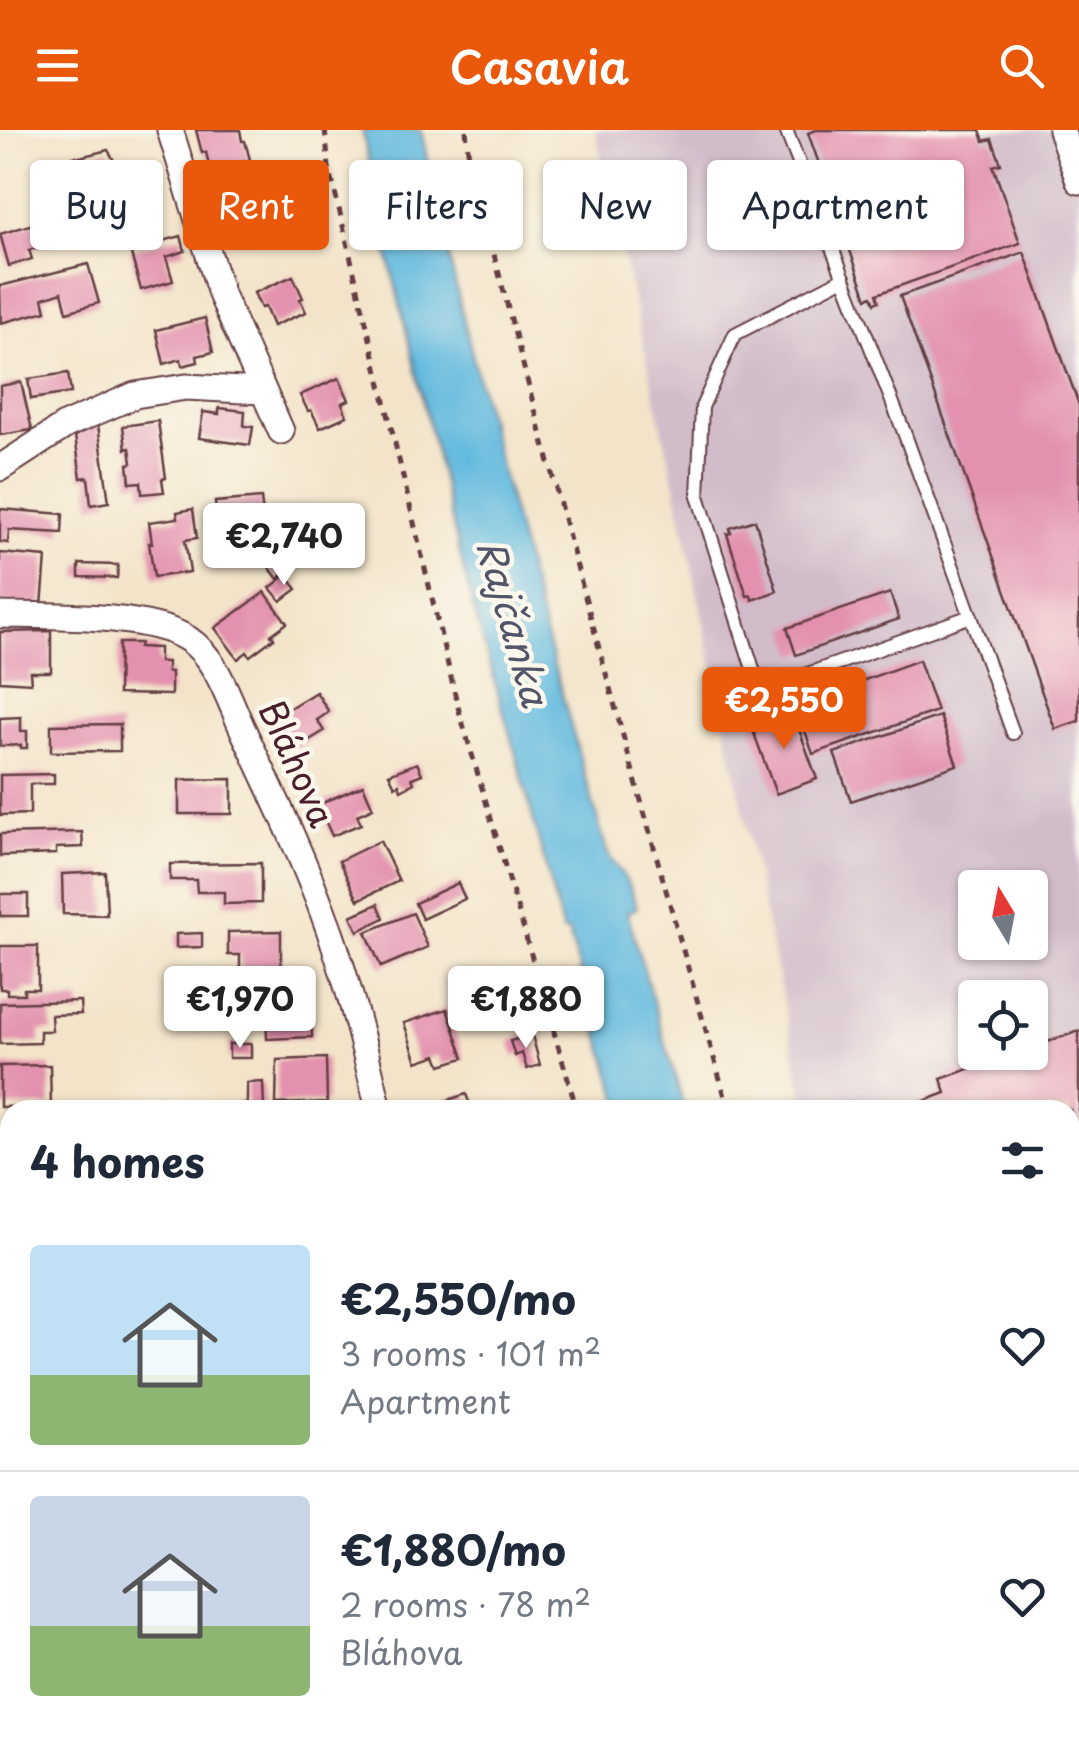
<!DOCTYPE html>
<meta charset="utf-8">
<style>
body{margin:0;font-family:"Playpen Sans",sans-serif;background:#f2f2f3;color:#1f2937;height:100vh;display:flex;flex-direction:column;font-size:38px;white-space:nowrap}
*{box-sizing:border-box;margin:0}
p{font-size:32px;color:#747a83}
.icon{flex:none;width:55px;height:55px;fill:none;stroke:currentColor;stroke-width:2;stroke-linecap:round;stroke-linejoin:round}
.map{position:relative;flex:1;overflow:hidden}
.sheet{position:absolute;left:0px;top:970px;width:1080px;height:642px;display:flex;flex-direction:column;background:#fff;border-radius:30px 30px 0 0;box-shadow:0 2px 8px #0004}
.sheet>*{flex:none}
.hud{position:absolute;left:30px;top:30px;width:1020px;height:90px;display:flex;gap:20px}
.needle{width:65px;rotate:350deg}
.fabs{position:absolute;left:958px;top:740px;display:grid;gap:20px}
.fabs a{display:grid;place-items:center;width:90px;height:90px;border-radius:10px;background:#fff;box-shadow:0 2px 8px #0004;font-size:50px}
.price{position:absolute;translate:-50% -85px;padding:0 22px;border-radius:10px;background:#fff;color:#222;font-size:32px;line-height:65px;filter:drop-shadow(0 2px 5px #0008)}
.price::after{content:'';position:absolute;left:50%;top:60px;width:30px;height:22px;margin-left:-15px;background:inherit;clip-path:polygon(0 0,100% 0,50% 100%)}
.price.selected{background:#ea580c;color:#fff}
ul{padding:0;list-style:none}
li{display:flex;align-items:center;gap:30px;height:250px;padding:0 30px}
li+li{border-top:2px solid #e0e1e3}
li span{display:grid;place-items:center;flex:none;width:280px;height:200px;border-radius:10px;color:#555}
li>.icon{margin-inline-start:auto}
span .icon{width:120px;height:120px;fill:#fffc;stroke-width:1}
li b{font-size:42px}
h2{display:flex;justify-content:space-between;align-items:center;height:120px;padding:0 30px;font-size:42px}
.tag{padding:0 35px;border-radius:10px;background:#fff;box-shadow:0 2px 8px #0004;font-size:35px;line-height:90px}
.tag.selected{background:#ea580c;color:#fff}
header{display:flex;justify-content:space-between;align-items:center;height:130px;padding:0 30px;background:#ea580c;color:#fff;font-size:45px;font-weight:600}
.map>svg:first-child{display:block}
.industrial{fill:#d1bdca;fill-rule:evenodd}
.water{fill:#60b9de;stroke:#556c84;stroke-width:2.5}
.building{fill:#e391ae}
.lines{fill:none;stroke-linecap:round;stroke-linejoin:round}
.service-casing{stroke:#633d43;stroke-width:16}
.minor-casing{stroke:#633d43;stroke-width:29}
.path{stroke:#633d43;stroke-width:5;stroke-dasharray:8 8;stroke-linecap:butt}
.service{stroke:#fff;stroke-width:12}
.minor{stroke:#fff;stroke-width:25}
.labels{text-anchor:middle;stroke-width:9;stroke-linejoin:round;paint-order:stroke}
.street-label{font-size:35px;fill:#4a1f2b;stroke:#fbf7ec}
.water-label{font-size:38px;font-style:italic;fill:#52556a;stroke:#fbf7ec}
</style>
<header><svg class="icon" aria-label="menu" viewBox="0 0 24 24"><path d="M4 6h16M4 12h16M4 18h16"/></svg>Casavia<svg class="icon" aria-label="search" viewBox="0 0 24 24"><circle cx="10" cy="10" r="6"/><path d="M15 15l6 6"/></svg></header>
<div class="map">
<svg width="1079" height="1611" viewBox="0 0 1079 1611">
<rect width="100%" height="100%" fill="#fbf7ec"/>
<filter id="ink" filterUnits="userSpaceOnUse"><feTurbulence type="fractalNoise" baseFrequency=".01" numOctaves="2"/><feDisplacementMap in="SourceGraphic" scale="20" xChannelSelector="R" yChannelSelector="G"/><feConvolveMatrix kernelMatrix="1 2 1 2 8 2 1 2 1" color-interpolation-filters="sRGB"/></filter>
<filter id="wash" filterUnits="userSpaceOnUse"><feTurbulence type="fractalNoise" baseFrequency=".0048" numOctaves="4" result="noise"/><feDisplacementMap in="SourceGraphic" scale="40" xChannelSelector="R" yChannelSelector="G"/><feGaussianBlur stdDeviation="2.25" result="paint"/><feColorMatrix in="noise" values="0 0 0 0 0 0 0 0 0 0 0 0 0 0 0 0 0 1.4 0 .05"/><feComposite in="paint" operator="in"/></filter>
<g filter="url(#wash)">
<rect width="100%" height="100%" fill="#f3e4c9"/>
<path class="industrial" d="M595,0H1079V1611H939L937,1603L1070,1602V980H806L675,356ZM975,758H1030V812H975ZM975,868H1030V922H975Z"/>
<path class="water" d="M362,0H421C472,243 538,483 607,722C611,731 616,736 622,744C630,754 633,767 637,778L627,782L685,980H622L568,801L563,802L519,636L471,470L390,133Z"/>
<g id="blocks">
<g class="building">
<polygon points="196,0 240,0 242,11 245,11 250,30 210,40 206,22 202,23"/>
<polygon points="816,0 980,0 984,11 992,9 1001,34 993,36 1020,113 877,164 879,171 875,173 872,166 867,168 808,3"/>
<polygon points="108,20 116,34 114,37 116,46 69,58 61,32 76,26 76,28"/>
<polygon points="260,63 272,99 264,101 265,105 244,112 242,109 233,112 221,76"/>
<polygon points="56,87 62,110 29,120 32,129 9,136 0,104"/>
<polygon points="181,106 185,121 166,127 173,151 141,160 130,120"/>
<polygon points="1024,122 1079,275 1079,591 1055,599 900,166"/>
<polygon points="88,134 99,173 67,182 62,162 43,168 46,181 1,193 0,156"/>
<polygon points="293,146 303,168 300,169 306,182 273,196 265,177 261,178 254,163"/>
<polygon points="205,188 213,222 197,226 198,232 182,236 181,229 164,234 156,200"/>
<polygon points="68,243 71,263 31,269 28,249"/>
<polygon points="339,248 349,270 342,273 347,286 320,298 311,280 308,281 300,265"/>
<polygon points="21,252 32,300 0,305 0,256"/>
<polygon points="219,278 245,281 244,296 253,297 250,315 199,308 203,282 219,284"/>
<polygon points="158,291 166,348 162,349 164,362 142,364 141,352 130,353 128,334 132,333 130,318 126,319 123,296"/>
<polygon points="98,295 109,372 91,375 88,347 81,348 74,299"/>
<polygon points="261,368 266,410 219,414 215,372"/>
<polygon points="0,379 63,384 62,403 9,400 8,413 0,412"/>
<polygon points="193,379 197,408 185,410 190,442 154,447 149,413 152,413 149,392 178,388 177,382"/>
<polygon points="755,390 777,461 752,470 751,465 747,466 727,404 731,403 730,398"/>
<polygon points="289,416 300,431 278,449 266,433"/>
<polygon points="0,423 46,427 42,476 0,472"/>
<polygon points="79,434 118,435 117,448 79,447"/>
<polygon points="286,445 297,459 281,471 270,458"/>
<polygon points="265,462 287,493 271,505 274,508 250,526 247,522 238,529 215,498"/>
<polygon points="890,463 899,489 796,525 787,498"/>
<polygon points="51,501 51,542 30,542 31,553 0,551 0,502"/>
<polygon points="119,513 140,513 139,517 159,518 159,532 167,532 167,542 171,542 171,565 118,564"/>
<polygon points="919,530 937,581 813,624 796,575"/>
<polygon points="316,562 329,582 317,590 324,601 295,619 275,587"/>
<polygon points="792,580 817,649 776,664 751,595"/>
<polygon points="940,586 957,635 851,671 834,623"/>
<polygon points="21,587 21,601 27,601 27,618 21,618 21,615 0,616 0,588"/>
<polygon points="120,594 120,621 51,622 51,595"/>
<polygon points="417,633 422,644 412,648 414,653 401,660 399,654 395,656 389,644"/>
<polygon points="54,644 54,654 30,654 30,684 0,685 0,645"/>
<polygon points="232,649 232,684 179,684 179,650"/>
<polygon points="363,655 373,678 357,685 361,694 332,706 318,675"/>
<polygon points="82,702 83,717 56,718 56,724 0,726 0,704"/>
<polygon points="380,711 399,751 358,770 339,731"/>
<polygon points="261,733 261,773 224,774 224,762 197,762 196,750 170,750 170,734"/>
<polygon points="105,742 107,785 63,784 62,744"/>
<polygon points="458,753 465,769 422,789 415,773"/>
<rect x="0" y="764" width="28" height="22"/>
<polygon points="378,774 384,788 358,801 351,786"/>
<polygon points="413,783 428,817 381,837 366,802"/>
<polygon points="281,801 281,838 240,839 240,825 228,825 228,802"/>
<polygon points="202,803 202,817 176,818 176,804"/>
<polygon points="0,816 38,816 38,859 24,859 24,864 7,864 7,859 0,859"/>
<polygon points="311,866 312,907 267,909 266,878 234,879 234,868"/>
<polygon points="80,871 81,884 51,885 52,901 40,901 40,913 0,914 0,873"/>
<polygon points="447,879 464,928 441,935 437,925 417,932 404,893"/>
<polygon points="1079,901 1079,1136 1070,1139 1070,980 900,980 946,963 941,949 999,928 1018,922 1030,922 1030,918"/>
<polygon points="532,905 540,935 527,939 522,923 515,926 510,911"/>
<rect x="229" y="914" width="22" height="14"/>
<polygon points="326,928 327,972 276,974 277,930"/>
<polygon points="50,935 51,976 0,977 0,936"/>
<polygon points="263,952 264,980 238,980 238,974 247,974 247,953"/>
<polygon points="466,964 472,980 421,980 421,979"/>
<polygon points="1,1030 10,1030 10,1063 3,1063"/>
<polygon points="1070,1492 1079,1519 1079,1603 1062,1608 1061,1602 1070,1602"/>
<rect x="49" y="1602" width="42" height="9"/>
</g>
</g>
</g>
<g filter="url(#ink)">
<use href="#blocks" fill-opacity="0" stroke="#633d43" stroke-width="2.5"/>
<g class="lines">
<g class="service-casing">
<g id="service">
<polyline points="786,0 904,302 1013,603"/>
<polyline points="844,148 735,204 702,277 698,366 760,561 971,486"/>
<polyline points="1070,1193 1079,1190"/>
<polyline points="1070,1258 1079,1286"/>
<polyline points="1070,1470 1079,1467"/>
</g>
</g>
<g class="minor-casing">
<g id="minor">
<polyline points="170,0 221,164 281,301"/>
<polyline points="1061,0 1079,51"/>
<polyline points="0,338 66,295 135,265 186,257 262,261"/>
<path d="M0,485C48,486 148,483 188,509C217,528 229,570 243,600C273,664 304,729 328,796C349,856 365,918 379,980"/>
<polyline points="0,1184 10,1183"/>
<polyline points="0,1409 10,1531"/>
<polyline points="16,1602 17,1611"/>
<polyline points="531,1602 533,1611"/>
</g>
</g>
<g class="path">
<polyline points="325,0 329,37 458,577 577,980"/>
<path d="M466,0L469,29C552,347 637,665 729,980"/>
<polyline points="756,1602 758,1611"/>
<polyline points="904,1602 907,1611"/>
</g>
<use href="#service" class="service"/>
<use href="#minor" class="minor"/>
</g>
</g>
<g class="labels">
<g class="street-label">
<text transform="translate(296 634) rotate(66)" y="12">Bláhova</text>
</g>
<g class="water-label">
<text transform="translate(512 493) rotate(74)" y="13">Rajčanka</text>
</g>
</g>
</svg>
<div class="fabs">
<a><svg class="needle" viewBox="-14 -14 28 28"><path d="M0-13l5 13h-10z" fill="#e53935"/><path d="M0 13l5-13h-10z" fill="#747a83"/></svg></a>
<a><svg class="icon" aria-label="locate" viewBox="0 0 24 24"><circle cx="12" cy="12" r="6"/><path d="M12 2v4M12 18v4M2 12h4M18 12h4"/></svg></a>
</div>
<b class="price" style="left:284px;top:458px">€2,740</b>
<b class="price selected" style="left:784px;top:622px">€2,550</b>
<b class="price" style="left:240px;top:921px">€1,970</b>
<b class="price" style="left:526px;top:921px">€1,880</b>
<div class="hud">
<a class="tag">Buy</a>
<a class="tag selected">Rent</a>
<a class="tag">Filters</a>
<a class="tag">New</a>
<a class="tag">Apartment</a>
</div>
<section class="sheet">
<h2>4 homes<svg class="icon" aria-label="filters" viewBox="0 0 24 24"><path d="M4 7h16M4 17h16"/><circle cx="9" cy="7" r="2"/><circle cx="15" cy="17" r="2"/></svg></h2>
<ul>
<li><span style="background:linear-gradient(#bfe0f5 65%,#8fb573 0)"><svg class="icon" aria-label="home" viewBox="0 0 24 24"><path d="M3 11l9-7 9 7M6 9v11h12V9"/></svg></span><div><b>€2,550/mo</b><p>3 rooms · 101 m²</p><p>Apartment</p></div><svg class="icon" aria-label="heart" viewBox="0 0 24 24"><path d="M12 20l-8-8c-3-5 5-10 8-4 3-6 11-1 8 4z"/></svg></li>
<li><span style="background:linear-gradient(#c9d6e8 65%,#8fb573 0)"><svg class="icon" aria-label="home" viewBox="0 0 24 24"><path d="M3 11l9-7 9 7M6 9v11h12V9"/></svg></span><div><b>€1,880/mo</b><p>2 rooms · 78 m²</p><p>Bláhova</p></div><svg class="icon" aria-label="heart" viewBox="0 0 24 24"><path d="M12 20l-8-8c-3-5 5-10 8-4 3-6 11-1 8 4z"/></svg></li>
</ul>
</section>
</div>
